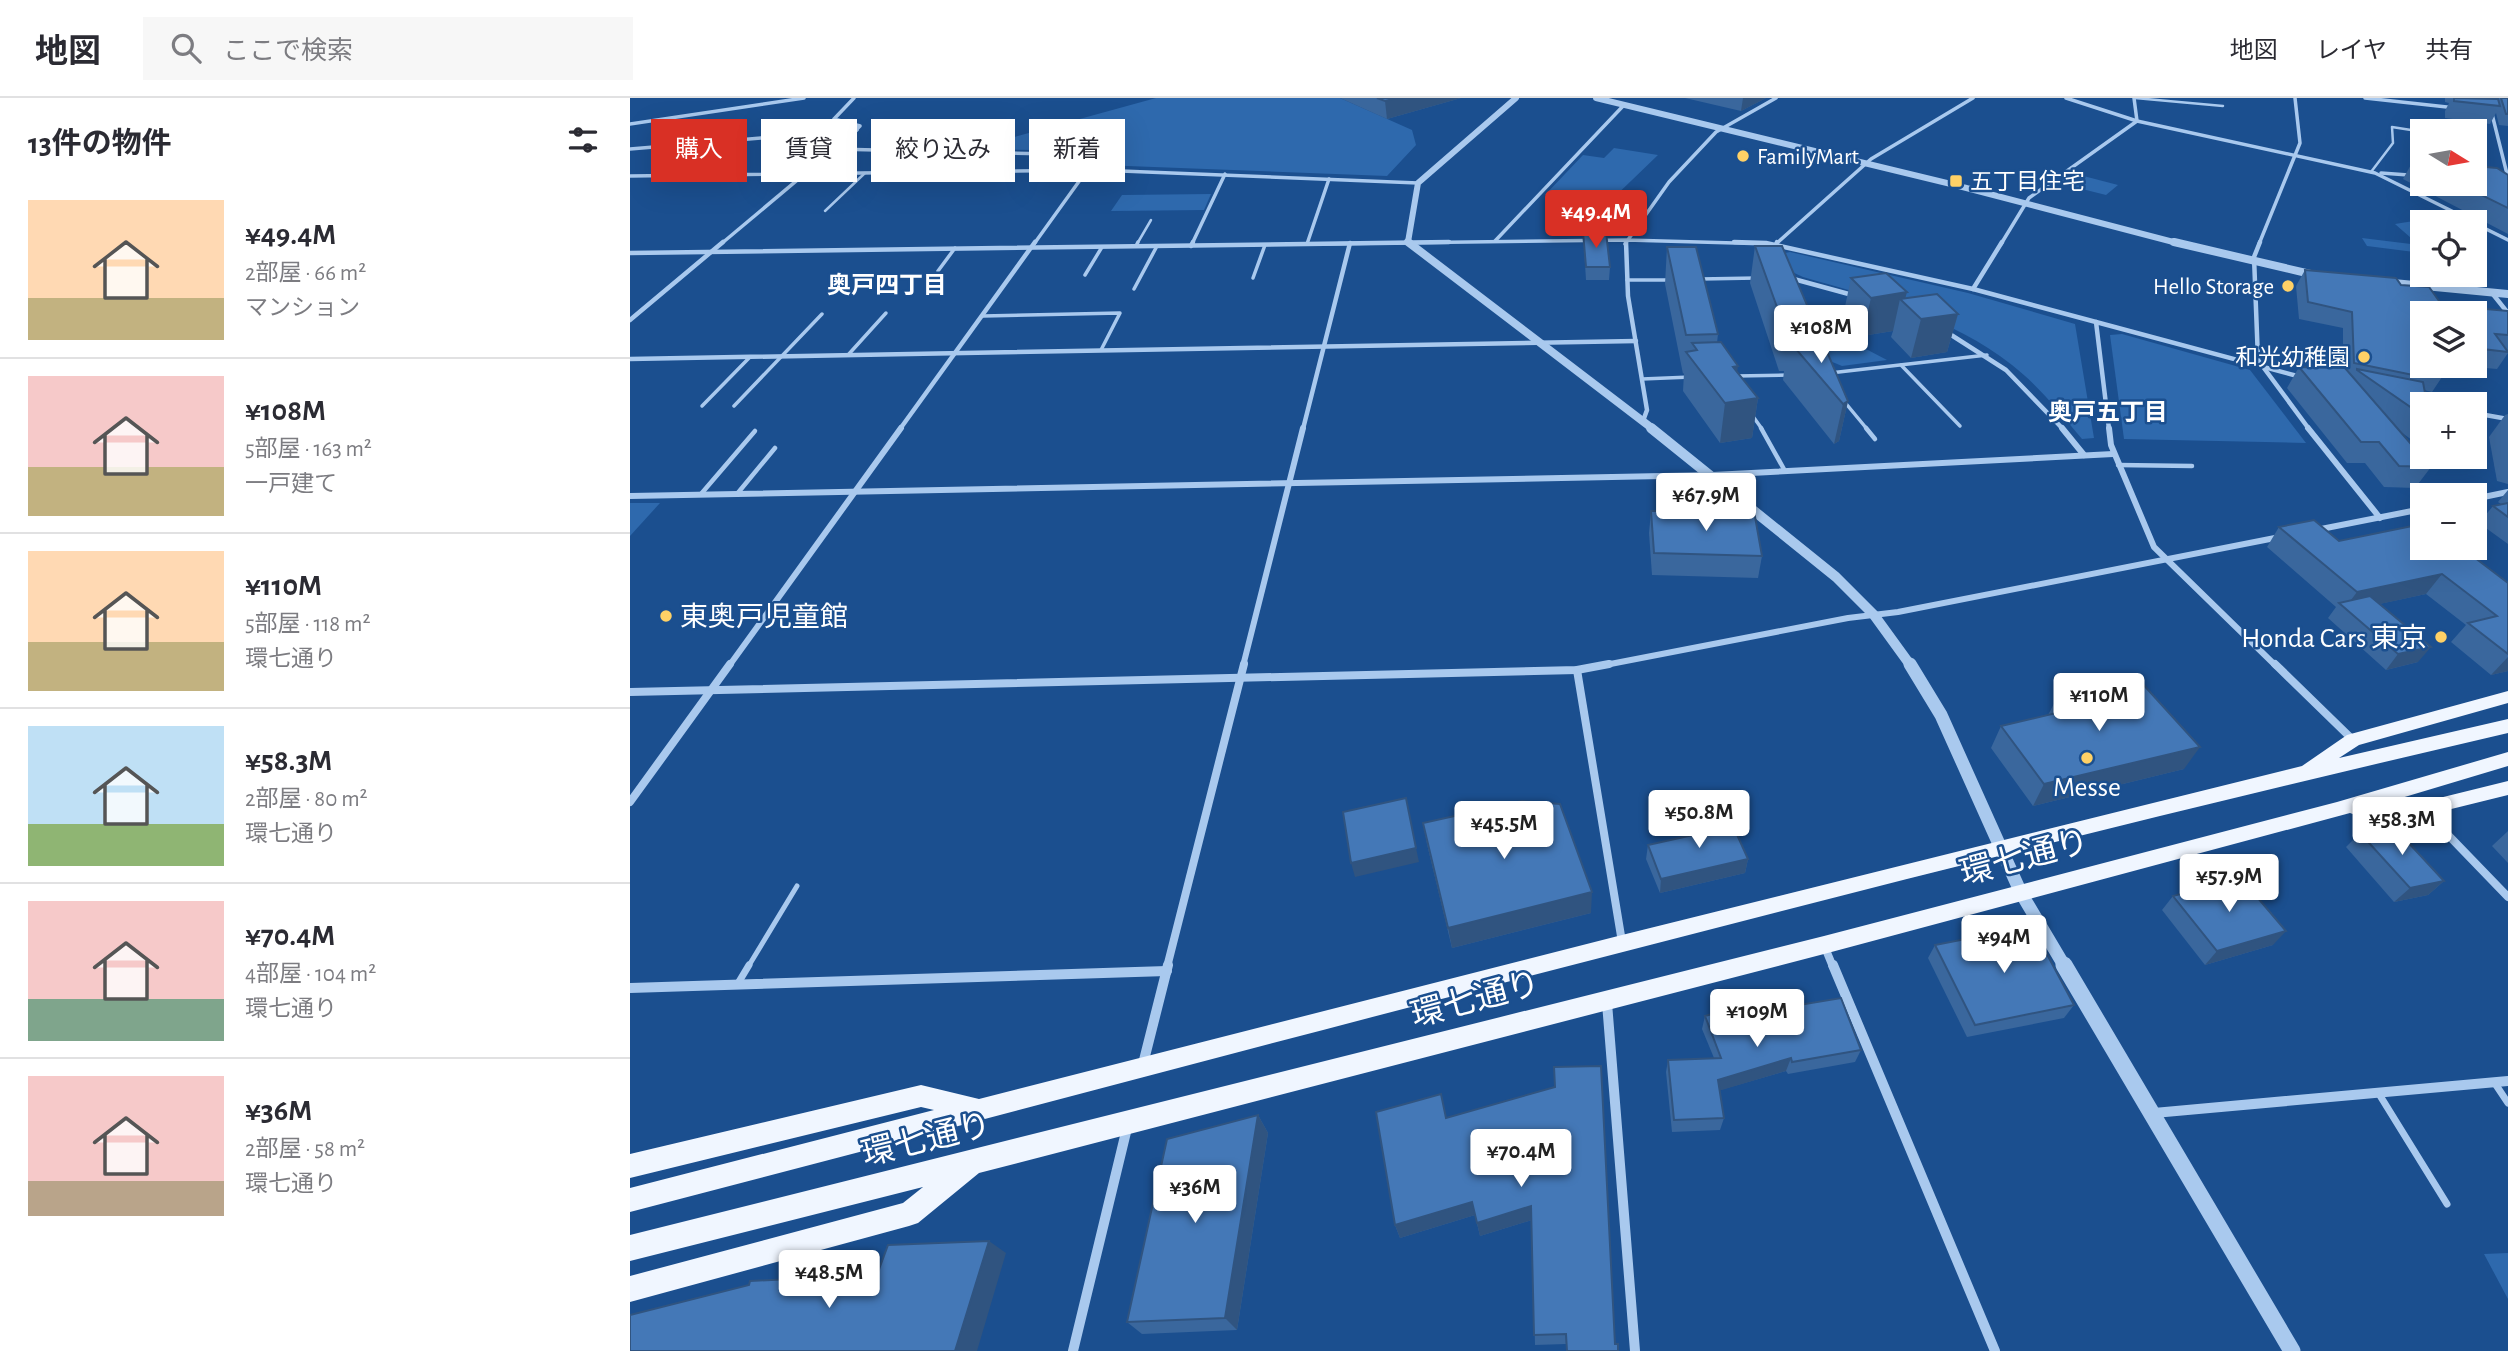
<!DOCTYPE html>
<html lang="ja">
<meta charset="utf-8">
<style>
body{margin:0;font-family:"Alegreya Sans","Noto Sans JP",sans-serif;background:#f7f7f7;color:#2b2b33;height:100vh;display:flex;flex-direction:column;font-size:26px;white-space:nowrap}
*{box-sizing:border-box;margin:0}
p{font-size:23px;color:#7c7c81}
.icon{flex:none;width:38px;height:38px;fill:none;stroke:currentColor;stroke-width:2;stroke-linecap:round;stroke-linejoin:round}
.map{position:relative;flex:1;overflow:hidden}
.details{display:flex;flex-direction:column;background:#fff;width:630px}
.details>*{flex:none}
.guide{position:absolute;left:21px;top:21px;width:665px;height:63px;display:flex;gap:14px}
.needle{width:46px;rotate:101deg}
.controls{position:absolute;left:1780px;top:21px;display:grid;gap:14px}
.controls a{display:grid;place-items:center;width:77px;height:77px;border-radius:0px;background:#fff;box-shadow:0 7px 28px #0002;font-size:35px}
.price{position:absolute;translate:-50% -60px;padding:0 16px;border-radius:7px;background:#fff;color:#222;font-size:23px;line-height:46px;filter:drop-shadow(0 2px 4px #0008)}
.price::after{content:'';position:absolute;left:50%;top:42px;width:21px;height:16px;margin-left:-10px;background:inherit;clip-path:polygon(0 0,100% 0,50% 100%)}
.price.active{background:#d93025;color:#fff}
ul{padding:0;list-style:none}
li{display:flex;align-items:center;gap:21px;height:175px;padding:0 28px}
li+li{border-top:2px solid #e1e1e2}
li span{display:grid;place-items:center;flex:none;width:196px;height:140px;border-radius:0px;color:#555}
li>.icon{margin-inline-start:auto}
span .icon{width:84px;height:84px;fill:#fffc;stroke-width:1}
li b{font-size:30px}
h2{display:flex;justify-content:space-between;align-items:center;height:84px;padding:0 28px;font-size:30px}
.chip{padding:0 24px;border-radius:0px;background:#fff;box-shadow:0 7px 28px #0002;font-size:24px;line-height:63px}
.chip.active{background:#d93025;color:#fff}
header{display:flex;align-items:center;gap:42px;box-sizing:border-box;height:98px;padding:0 35px;background:#fff;border-bottom:2px solid #e1e1e2}
header strong{font-size:33px}
nav{display:flex;gap:38px;margin-inline-start:auto;font-size:24px}
.search{width:490px;height:63px;background:#f7f7f7;display:flex;align-items:center;gap:18px;box-sizing:border-box;padding:0 24px;border-radius:0px;color:#7c7c81;font-size:26px}
main{display:flex;flex:1;min-height:0}
.map>svg:first-child{display:block}
.green{fill:#2e69ad}
.lines{fill:none;stroke-linecap:round;stroke-linejoin:round}
.service-far4{stroke:#a9c9ee;stroke-width:2.5}
.service-far3{stroke:#a9c9ee;stroke-width:3.5}
.service-far2{stroke:#a9c9ee;stroke-width:4.5}
.service-far1{stroke:#a9c9ee;stroke-width:5}
.service{stroke:#a9c9ee;stroke-width:7}
.minor-far4{stroke:#a9c9ee;stroke-width:3.5}
.minor-far3{stroke:#a9c9ee;stroke-width:4.5}
.minor-far2{stroke:#a9c9ee;stroke-width:6}
.minor-far1{stroke:#a9c9ee;stroke-width:8}
.minor{stroke:#a9c9ee;stroke-width:10}
.tertiary-far4{stroke:#a9c9ee;stroke-width:6}
.tertiary-far3{stroke:#a9c9ee;stroke-width:8}
.tertiary-far2{stroke:#a9c9ee;stroke-width:10}
.tertiary-far1{stroke:#a9c9ee;stroke-width:13}
.tertiary{stroke:#a9c9ee;stroke-width:17}
.primary{fill:#f0f6ff;fill-rule:evenodd}
.wall{fill:#3a679d}
.shaded-wall{fill:#305480}
.building{fill:#4478b7;stroke:#305480;stroke-width:2}
.poi-dot{fill:#ffd166;stroke:#1b4f8f;stroke-width:2.5}
.labels{text-anchor:middle;stroke-width:5;stroke-linejoin:round;paint-order:stroke}
.far-poi-label{font-size:23px;fill:#fff;stroke:#1b4f8f;text-anchor:start}
.far-neighbourhood-label{font-size:24px;font-weight:bold;fill:#fff;stroke:#1b4f8f}
.poi-label{font-size:28px;fill:#fff;stroke:#1b4f8f;text-anchor:start}
.near-street-label{font-size:33px;fill:#fff;stroke:#1b4f8f}
</style>
<header>
<strong>地図</strong>
<div class="search"><svg class="icon" aria-label="search" viewBox="0 0 24 24"><circle cx="10" cy="10" r="6"/><path d="M15 15l6 6"/></svg>ここで検索</div>
<nav><a>地図</a><a>レイヤ</a><a>共有</a></nav>
</header>
<main>
<section class="details">
<h2>13件の物件<svg class="icon" aria-label="filters" viewBox="0 0 24 24"><path d="M4 7h16M4 17h16"/><circle cx="9" cy="7" r="2"/><circle cx="15" cy="17" r="2"/></svg></h2>
<ul>
<li><span style="background:linear-gradient(#ffd9b3 70%,#c2b280 0)"><svg class="icon" aria-label="home" viewBox="0 0 24 24"><path d="M3 11l9-7 9 7M6 9v11h12V9"/></svg></span><div><b>¥49.4M</b><p>2部屋 · 66 m²</p><p>マンション</p></div></li>
<li><span style="background:linear-gradient(#f6c9c9 65%,#c2b280 0)"><svg class="icon" aria-label="home" viewBox="0 0 24 24"><path d="M3 11l9-7 9 7M6 9v11h12V9"/></svg></span><div><b>¥108M</b><p>5部屋 · 163 m²</p><p>一戸建て</p></div></li>
<li><span style="background:linear-gradient(#ffd9b3 65%,#c2b280 0)"><svg class="icon" aria-label="home" viewBox="0 0 24 24"><path d="M3 11l9-7 9 7M6 9v11h12V9"/></svg></span><div><b>¥110M</b><p>5部屋 · 118 m²</p><p>環七通り</p></div></li>
<li><span style="background:linear-gradient(#bfe0f5 70%,#8fb573 0)"><svg class="icon" aria-label="home" viewBox="0 0 24 24"><path d="M3 11l9-7 9 7M6 9v11h12V9"/></svg></span><div><b>¥58.3M</b><p>2部屋 · 80 m²</p><p>環七通り</p></div></li>
<li><span style="background:linear-gradient(#f6c9c9 70%,#7fa58c 0)"><svg class="icon" aria-label="home" viewBox="0 0 24 24"><path d="M3 11l9-7 9 7M6 9v11h12V9"/></svg></span><div><b>¥70.4M</b><p>4部屋 · 104 m²</p><p>環七通り</p></div></li>
<li><span style="background:linear-gradient(#f6c9c9 75%,#b9a48a 0)"><svg class="icon" aria-label="home" viewBox="0 0 24 24"><path d="M3 11l9-7 9 7M6 9v11h12V9"/></svg></span><div><b>¥36M</b><p>2部屋 · 58 m²</p><p>環七通り</p></div></li>
</ul>
</section>
<div class="map">
<svg width="1878" height="1253" viewBox="0 0 1878 1253">
<rect width="100%" height="100%" fill="#1b4f8f"/>
<g class="green">
<polygon points="526,0 710,0 782,32 786,47 757,78 471,67 479,58 473,53 341,51"/>
<polygon points="984,50 1028,57 976,107 915,97 953,57 974,60"/>
<polygon points="1442,75 1488,87 1476,97 1428,85"/>
<polygon points="581,96 574,112 481,113 492,97"/>
<polygon points="1796,121 1801,124 1792,124 1792,155 1737,148 1732,140 1789,147 1765,126"/>
<path d="M1160,154L1338,195L1445,226L1464,340L1452,341C1430,315 1409,288 1382,267C1321,219 1246,200 1173,179L1160,173L1150,156Z"/>
<polygon points="1186,225 1257,262 1212,268 1200,263"/>
<polygon points="1492,236 1620,272 1676,345 1494,341 1480,237"/>
<polygon points="0,405 30,405 0,438"/>
<polygon points="1878,1155 1878,1201 1854,1156"/>
</g>
<g class="lines">
<g class="service-far4">
<polyline points="1505,0 1593,8"/>
<polyline points="296,74 317,53"/>
<polyline points="1741,74 1763,45 1762,29 1781,32"/>
<polyline points="195,113 235,75"/>
<polyline points="507,146 521,122"/>
</g>
<g class="service-far3">
<polyline points="506,148 508,144"/>
<polyline points="308,173 325,150"/>
<polyline points="455,177 472,149"/>
<polyline points="623,180 635,147"/>
<polyline points="1070,181 1127,180"/>
<polyline points="997,182 1039,182"/>
<polyline points="504,191 527,148"/>
<polyline points="353,218 490,215 471,252"/>
<polyline points="218,257 256,215"/>
<polyline points="1271,267 1330,328"/>
<polyline points="1200,275 1357,257"/>
<polyline points="1106,278 1159,277"/>
<polyline points="1012,281 1061,279"/>
<polyline points="1213,302 1237,331"/>
<polyline points="72,308 120,259"/>
<polyline points="104,308 192,216"/>
<polyline points="1122,317 1132,331"/>
</g>
<g class="service-far2">
<polyline points="1131,330 1155,373"/>
<polyline points="1236,330 1245,341"/>
<polyline points="1488,367 1562,368"/>
<polyline points="71,396 125,333"/>
<polyline points="107,396 145,350"/>
</g>
<polyline class="service-far1" points="118,869 167,788"/>
<g class="service">
<polyline points="107,887 119,867"/>
<polyline points="1864,984 1878,1005"/>
<polyline points="1749,996 1817,1106"/>
</g>
<g class="minor-far4">
<polyline points="224,0 204,21 230,28 227,31"/>
<polyline points="1436,0 1507,23 1745,75 1844,124"/>
<polyline points="1735,0 1826,10"/>
<polyline points="1858,0 1878,80"/>
<polyline points="0,26 174,0"/>
<polyline points="0,51 226,32"/>
<polyline points="203,51 468,57 404,146"/>
<polyline points="1751,75 1792,78"/>
<polyline points="0,78 466,72 788,85"/>
<polyline points="1844,125 1878,142"/>
<polyline points="865,143 994,7"/>
<polyline points="91,146 227,32"/>
<polyline points="562,146 595,76"/>
<polyline points="677,146 699,81"/>
<polyline points="685,146 996,142 1141,146"/>
<polyline points="995,146 1039,84 1086,34 1146,0"/>
<polyline points="1146,146 1241,61 1343,0"/>
<polyline points="1371,146 1399,100 1507,23 1504,0"/>
<polyline points="1629,146 1670,45 1665,0"/>
</g>
<g class="minor-far3">
<polyline points="996,144 998,198 1017,312 1013,323"/>
<polyline points="1104,144 1136,145 1343,191 1466,224"/>
<polyline points="1630,144 1624,159 1628,262 1679,331"/>
<polyline points="561,148 563,144"/>
<polyline points="1145,149 1147,144"/>
<polyline points="0,155 819,144"/>
<polyline points="1160,180 1226,198"/>
<polyline points="1343,191 1372,144"/>
<polyline points="1862,195 1878,215"/>
<polyline points="0,222 93,144"/>
<polyline points="1315,233 1376,272 1433,331"/>
<polyline points="0,261 1006,243"/>
<polyline points="1789,303 1804,306"/>
<polyline points="1844,315 1878,321"/>
<polyline points="270,331 405,144"/>
<polyline points="673,331 720,145"/>
<polyline points="1479,331 1466,224 1671,279"/>
</g>
<g class="minor-far2">
<polyline points="1432,330 1454,357"/>
<polyline points="1479,330 1481,347 1524,449 1646,568"/>
<polyline points="1678,330 1750,420"/>
<polyline points="0,398 1083,377 1483,356"/>
<polyline points="1844,401 1878,394"/>
<polyline points="1686,432 1792,411"/>
<polyline points="99,568 271,330"/>
<polyline points="613,568 673,330"/>
<polyline points="970,568 1218,520 1268,514 1650,439"/>
</g>
<g class="minor-far1">
<polyline points="1645,566 1722,641"/>
<polyline points="947,572 992,844"/>
<polyline points="0,594 947,572 979,566"/>
<polyline points="0,704 100,566"/>
<polyline points="1794,712 1878,799"/>
<polyline points="1194,847 1203,869"/>
<polyline points="537,869 614,566"/>
</g>
<g class="minor">
<polyline points="1203,867 1365,1253"/>
<polyline points="0,890 537,873"/>
<polyline points="977,905 1005,1253"/>
<polyline points="513,966 538,867"/>
<polyline points="1524,1015 1878,983"/>
<polyline points="443,1253 497,1030"/>
</g>
<g class="tertiary-far4">
<polyline points="966,0 1321,86 1551,146"/>
<polyline points="781,146 778,144 788,85 886,0"/>
</g>
<g class="tertiary-far3">
<polyline points="778,144 1023,331"/>
<polyline points="1544,144 1689,178"/>
<polyline points="1753,184 1878,196"/>
</g>
<polyline class="tertiary-far2" points="1021,330 1206,479 1244,517 1281,568"/>
<polyline class="tertiary-far1" points="1280,566 1311,617 1391,795 1435,869"/>
<polyline class="tertiary" points="1434,867 1662,1253"/>
<g class="primary">
<path d="M1878,593V605L1729,647L1709,660L1878,621V635C1249,781 625,951 0,1114V1090L304,1012L291,1009L0,1080V1056L291,987L349,1001L992,837L1672,668L1717,637Z"/>
<polygon points="1878,654 1878,668 1758,704 1793,704 1878,683 1878,697 1793,718 1728,718 1720,715 1194,856 349,1075 288,1125 279,1128 0,1204 0,1178 273,1105 293,1089 0,1163 0,1137 1194,838 1707,704"/>
</g>
</g>
<g class="wall">
<polygon points="710,0 831,0 757,21"/>
<polygon points="1055,0 1136,0 1111,13"/>
<polygon points="1815,0 1878,0 1878,28 1869,27 1866,15 1860,26 1815,20 1815,13 1819,5 1815,4"/>
<polygon points="1783,63 1792,64 1792,86 1844,86 1878,77 1878,136 1773,81"/>
<polygon points="953,134 980,169 979,182 956,182"/>
<polygon points="1125,148 1188,233 1187,242 1218,303 1209,343 1204,346 1153,282 1154,273 1149,273 1120,185"/>
<polygon points="1037,149 1088,236 1087,245 1107,274 1128,300 1122,340 1090,345 1053,293 1054,275 1053,276 1035,186"/>
<polygon points="1675,172 1771,187 1812,207 1878,213 1878,255 1867,271 1833,268 1844,268 1844,215 1792,215 1814,276 1802,294 1794,292 1792,306 1792,336 1786,345 1771,334 1801,369 1785,390 1754,389 1735,365 1717,365 1657,290 1669,269 1713,270 1713,230 1669,221 1666,188"/>
<polygon points="1221,180 1275,201 1328,216 1317,254 1281,260 1261,239 1263,233 1232,238 1213,218"/>
<polygon points="1878,316 1878,386 1867,383 1859,339 1875,317"/>
<polygon points="1878,392 1878,446 1849,425 1863,408 1871,406 1868,404"/>
<polygon points="1021,413 1132,458 1128,480 1022,477 1019,435"/>
<polygon points="1649,429 1709,443 1878,485 1878,573 1861,577 1821,544 1836,527 1796,496 1749,506 1788,564 1756,572 1698,520 1706,509 1637,449"/>
<polygon points="1426,602 1554,671 1403,708 1361,650 1371,628 1418,617"/>
<polygon points="793,725 961,815 822,850 797,746"/>
<polygon points="1069,728 1118,761 1115,775 1030,795 1016,761 1018,747 1068,736"/>
<polygon points="1878,733 1878,765 1862,748"/>
<polygon points="1730,735 1814,783 1798,797 1764,804 1716,749"/>
<polygon points="1543,798 1643,847 1575,867 1532,812"/>
<polygon points="1305,847 1444,907 1434,920 1337,939 1298,860"/>
<polygon points="1133,913 1231,952 1225,964 1158,976 1156,973 1090,992 1094,1020 1090,1032 1042,1034 1036,974 1038,962 1084,960 1072,931 1075,918"/>
<polygon points="925,989 936,1246 905,1247 902,1122 850,1138 845,1117 770,1140 765,1127 816,1020"/>
<polygon points="628,1017 638,1035 607,1232 512,1236 497,1224"/>
</g>
<g class="shaded-wall">
<polygon points="767,0 831,0 757,21 755,3"/>
<polygon points="1113,0 1136,0 1111,13"/>
<polygon points="1277,194 1274,205 1270,201 1263,233 1232,238 1241,200"/>
<polygon points="1328,216 1317,254 1281,260 1291,221"/>
<polygon points="1108,268 1103,304 1128,300 1122,340 1090,345 1095,305 1103,269"/>
<polygon points="1218,303 1209,343 1204,346 1213,306"/>
<polygon points="1812,476 1796,496 1718,513 1715,510 1727,494"/>
<polygon points="1801,549 1788,564 1756,572 1768,556"/>
<polygon points="1878,559 1878,573 1861,577"/>
<polygon points="1570,649 1554,671 1403,708 1414,686"/>
<polygon points="786,750 789,764 725,779 721,765"/>
<polygon points="1118,761 1115,775 1030,795 1031,781"/>
<polygon points="1814,783 1798,797 1764,804 1780,790"/>
<polygon points="962,794 961,815 822,850 818,830"/>
<polygon points="1656,833 1643,847 1575,867 1587,853"/>
<polygon points="1161,960 1156,973 1085,994 1088,982"/>
<polygon points="628,1017 638,1035 607,1232 595,1220"/>
<polygon points="842,1104 845,1117 770,1140 765,1127"/>
<polygon points="901,1108 902,1122 850,1138 847,1125"/>
<polygon points="359,1143 376,1155 347,1253 325,1253"/>
<polygon points="180,1180 202,1192 197,1206 174,1195"/>
</g>
<g class="building">
<polygon points="747,0 767,0 755,3"/>
<polygon points="1824,0 1868,1 1870,8 1824,3"/>
<polygon points="1871,0 1878,0 1878,16 1876,16"/>
<polygon points="1783,63 1792,64 1792,67"/>
<polygon points="1844,68 1867,70 1878,77 1878,110 1829,86 1844,86"/>
<polygon points="953,134 976,134 980,169 956,169"/>
<polygon points="1125,148 1152,148 1188,233 1156,234"/>
<polygon points="1037,149 1066,149 1088,236 1056,237"/>
<polygon points="1675,172 1766,180 1771,187 1799,189 1812,207 1878,213 1878,237 1865,236 1878,254 1844,250 1844,215 1792,215 1792,268 1814,268 1814,276 1787,271 1788,278 1724,265 1722,214 1678,204"/>
<polygon points="1256,175 1277,194 1241,200 1221,180"/>
<polygon points="1307,196 1328,216 1291,221 1270,201"/>
<polygon points="1192,242 1218,303 1213,306 1159,243"/>
<polygon points="1091,244 1108,268 1103,269 1128,300 1095,305 1056,254 1067,252 1062,245"/>
<polygon points="1669,269 1715,270 1801,369 1769,368 1749,344 1731,344"/>
<polygon points="1727,271 1793,284 1797,306 1792,306 1792,317 1727,272"/>
<polygon points="1878,405 1878,419 1863,408"/>
<polygon points="1021,413 1124,413 1132,458 1024,455"/>
<polygon points="1684,422 1709,443 1792,426 1792,450 1832,450 1878,485 1878,556 1838,525 1867,518 1812,476 1727,494 1649,429"/>
<polygon points="1740,498 1801,549 1768,556 1709,505"/>
<polygon points="1510,583 1570,649 1414,686 1371,628 1435,613 1426,602"/>
<polygon points="776,700 786,750 721,765 713,714"/>
<polygon points="892,703 930,706 962,794 818,830 793,725"/>
<polygon points="1100,721 1118,761 1031,781 1018,747 1072,735 1069,728"/>
<polygon points="1763,728 1814,783 1780,790 1730,735"/>
<polygon points="1610,779 1656,833 1587,853 1543,798"/>
<polygon points="1402,828 1444,907 1345,927 1305,847"/>
<polygon points="1211,900 1231,952 1162,964 1161,960 1088,982 1094,1020 1044,1022 1038,962 1091,960 1075,918 1129,903 1133,913"/>
<polygon points="971,968 985,1246 988,1246 988,1253 937,1253 936,1236 904,1237 901,1108 847,1125 842,1104 765,1127 746,1014 811,996 816,1020 925,989 924,969"/>
<polygon points="628,1017 595,1220 497,1224 537,1041"/>
<polygon points="359,1143 325,1253 0,1253 0,1217 119,1187 120,1183 180,1180 174,1195 241,1193 258,1147"/>
</g>
<g class="poi-dot">
<circle cx="1113" cy="58" r="7"/>
<rect x="1319" y="76" width="14" height="14" rx="3.5"/>
<circle cx="1658" cy="188" r="7"/>
<circle cx="1734" cy="259" r="7"/>
<circle cx="36" cy="518" r="7"/>
<circle cx="1811" cy="539" r="7"/>
<circle cx="1457" cy="660" r="7"/>
</g>
<g class="labels">
<g class="far-poi-label">
<text x="1127" y="66">FamilyMart</text>
<text x="1340" y="91">五丁目住宅</text>
<text x="1644" y="196" text-anchor="end">Hello Storage</text>
<text x="1720" y="267" text-anchor="end">和光幼稚園</text>
</g>
<g class="far-neighbourhood-label">
<text x="257" y="195">奥戸四丁目</text>
<text x="1478" y="322">奥戸五丁目</text>
</g>
<g class="poi-label">
<text x="50" y="528">東奥戸児童館</text>
<text x="1797" y="549" text-anchor="end">Honda Cars 東京</text>
<text x="1457" y="698" text-anchor="middle">Messe</text>
</g>
<g class="near-street-label">
<text transform="translate(1394 758) rotate(-15)" y="12">環七通り</text>
<text transform="translate(845 900) rotate(-15)" y="12">環七通り</text>
<text transform="translate(296 1040) rotate(-14)" y="12">環七通り</text>
</g>
</g>
</svg>
<div class="controls">
<a><svg class="needle" viewBox="-14 -14 28 28"><path d="M0-13l5 13h-10z" fill="#e53935"/><path d="M0 13l5-13h-10z" fill="#7c7c81"/></svg></a>
<a><svg class="icon" aria-label="locate" viewBox="0 0 24 24"><circle cx="12" cy="12" r="6"/><path d="M12 2v4M12 18v4M2 12h4M18 12h4"/></svg></a>
<a><svg class="icon" aria-label="layers" viewBox="0 0 24 24"><path d="M12 4l9 5-9 5-9-5zM3 14l9 5 9-5"/></svg></a>
<a>+</a>
<a>−</a>
</div>
<b class="price active" style="left:966px;top:152px">¥49.4M</b>
<b class="price" style="left:1191px;top:267px">¥108M</b>
<b class="price" style="left:1076px;top:435px">¥67.9M</b>
<b class="price" style="left:1469px;top:635px">¥110M</b>
<b class="price" style="left:1069px;top:752px">¥50.8M</b>
<b class="price" style="left:1772px;top:759px">¥58.3M</b>
<b class="price" style="left:874px;top:763px">¥45.5M</b>
<b class="price" style="left:1599px;top:816px">¥57.9M</b>
<b class="price" style="left:1374px;top:877px">¥94M</b>
<b class="price" style="left:1127px;top:951px">¥109M</b>
<b class="price" style="left:891px;top:1091px">¥70.4M</b>
<b class="price" style="left:565px;top:1127px">¥36M</b>
<b class="price" style="left:199px;top:1212px">¥48.5M</b>
<div class="guide">
<a class="chip active">購入</a>
<a class="chip">賃貸</a>
<a class="chip">絞り込み</a>
<a class="chip">新着</a>
</div>
</div>
</main>
